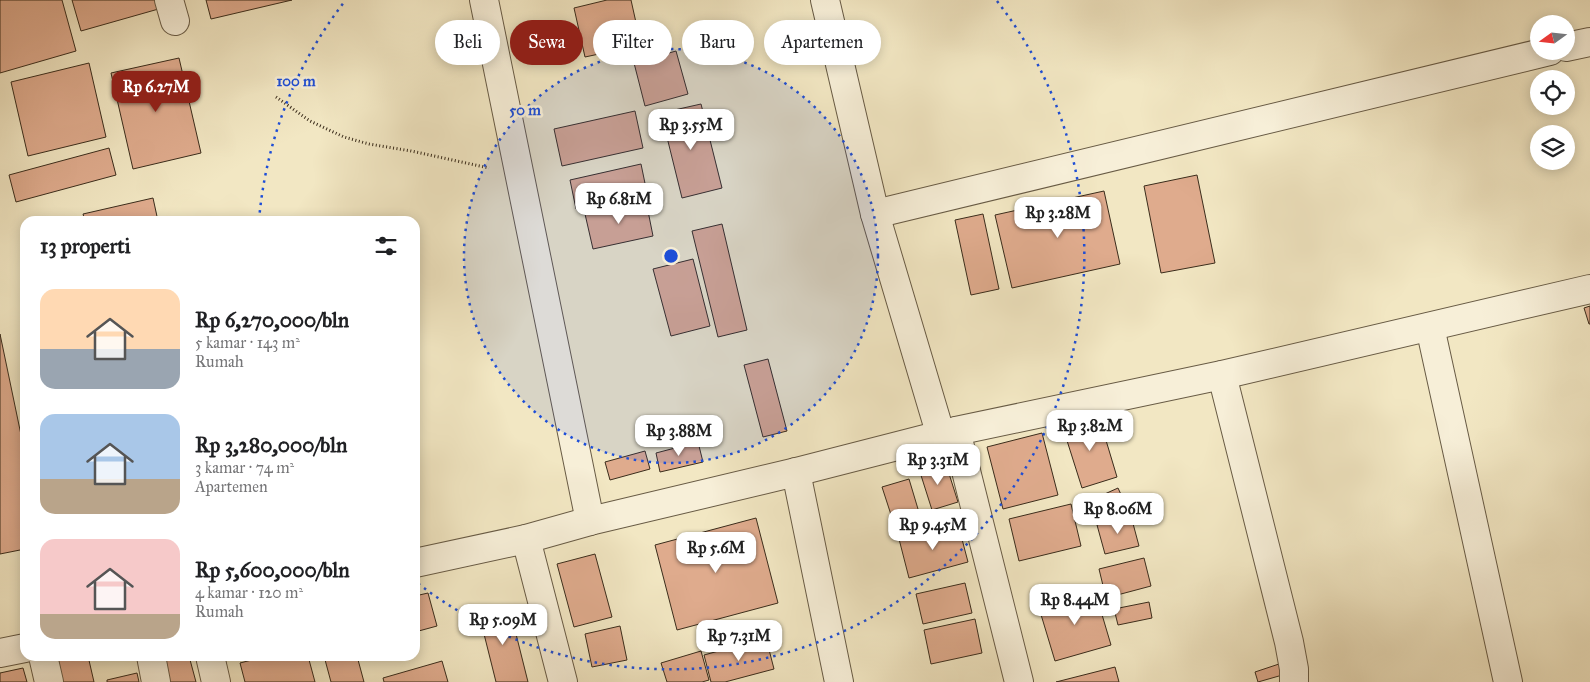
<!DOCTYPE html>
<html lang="id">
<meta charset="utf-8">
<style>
body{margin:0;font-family:"IM FELL Great Primer",serif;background:#f6f6f6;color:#202124;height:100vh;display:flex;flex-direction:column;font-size:19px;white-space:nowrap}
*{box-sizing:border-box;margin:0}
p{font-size:16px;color:#757577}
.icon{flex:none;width:28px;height:28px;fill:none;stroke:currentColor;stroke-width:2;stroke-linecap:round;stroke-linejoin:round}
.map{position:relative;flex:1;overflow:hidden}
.sheet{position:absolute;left:20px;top:216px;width:400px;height:445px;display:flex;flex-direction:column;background:#fff;border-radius:15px;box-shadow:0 2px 12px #0003}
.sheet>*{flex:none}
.guide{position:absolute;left:435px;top:20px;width:475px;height:45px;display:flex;gap:10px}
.needle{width:32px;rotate:255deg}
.tools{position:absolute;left:1530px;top:15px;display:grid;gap:10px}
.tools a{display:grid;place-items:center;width:45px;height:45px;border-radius:50%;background:#fff;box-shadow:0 2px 12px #0003;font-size:25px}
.price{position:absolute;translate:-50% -42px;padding:0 11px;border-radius:10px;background:#fff;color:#222;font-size:16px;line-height:32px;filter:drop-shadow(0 1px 2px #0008)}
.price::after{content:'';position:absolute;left:50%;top:30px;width:15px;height:11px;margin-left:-8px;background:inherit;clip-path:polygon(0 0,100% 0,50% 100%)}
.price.on{background:#8f2418;color:#fff}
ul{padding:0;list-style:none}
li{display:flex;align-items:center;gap:15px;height:125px;padding:0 20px}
li span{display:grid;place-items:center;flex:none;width:140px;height:100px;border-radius:15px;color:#555}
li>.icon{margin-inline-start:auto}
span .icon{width:60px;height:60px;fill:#fffc;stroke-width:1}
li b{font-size:21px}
h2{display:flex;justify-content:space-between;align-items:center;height:60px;padding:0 20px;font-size:21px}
.tag{padding:0 18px;border-radius:22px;background:#fff;box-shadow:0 2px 12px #0003;font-size:18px;line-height:45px}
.tag.on{background:#8f2418;color:#fff}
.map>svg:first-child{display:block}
.building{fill:#dfab8d;stroke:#3a2c1b}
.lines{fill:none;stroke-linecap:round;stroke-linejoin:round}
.minor-casing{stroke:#685b45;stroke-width:30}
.path{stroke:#3a2c1b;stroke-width:3;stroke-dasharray:1 2.5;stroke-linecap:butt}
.minor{stroke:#f7efd8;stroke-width:28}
.ring{fill:none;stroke:#1d4ed8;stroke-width:2.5;stroke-dasharray:2.5 5}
.centre{fill:#1d4ed8;stroke:#f7efd8;stroke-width:2.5}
.ring-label{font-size:15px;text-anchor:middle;font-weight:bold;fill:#1d4ed8;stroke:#f7efd8;stroke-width:5;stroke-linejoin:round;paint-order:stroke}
</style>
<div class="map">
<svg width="1590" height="682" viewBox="0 0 1590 682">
<rect width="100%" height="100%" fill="#f2e7c3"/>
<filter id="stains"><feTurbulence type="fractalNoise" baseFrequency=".004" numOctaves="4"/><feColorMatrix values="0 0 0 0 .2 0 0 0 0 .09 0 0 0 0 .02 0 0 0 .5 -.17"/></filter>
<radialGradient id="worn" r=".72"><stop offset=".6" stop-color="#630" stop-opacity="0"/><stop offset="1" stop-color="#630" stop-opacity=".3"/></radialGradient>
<g class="building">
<polygon points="0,0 62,0 76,51 0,73"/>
<polygon points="72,0 160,0 162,8 81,31"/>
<polygon points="206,0 292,0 211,19"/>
<polygon points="607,0 631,0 641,45 585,57 574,8"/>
<polygon points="676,51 688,94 645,106 634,63"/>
<polygon points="179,58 201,153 133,169 111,73"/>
<polygon points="89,63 106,137 28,156 11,82"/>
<polygon points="701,104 722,188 682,198 661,113"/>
<polygon points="635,111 643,148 562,166 554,129"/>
<polygon points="109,148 116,175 16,202 9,175"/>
<polygon points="641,164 647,193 576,209 570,180"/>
<polygon points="1197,175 1215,263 1161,273 1144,186"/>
<polygon points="1104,191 1120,264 1012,288 995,215"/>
<polygon points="153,198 158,221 85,221 83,214"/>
<polygon points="646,201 653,236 593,249 585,214"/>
<polygon points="983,214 999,289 971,295 955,220"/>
<polygon points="722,224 747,330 718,337 692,231"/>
<polygon points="693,259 710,326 671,336 653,269"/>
<polygon points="1590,306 1590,324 1589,324 1584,308"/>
<polygon points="0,334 25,454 25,549 0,554"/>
<polygon points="768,359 787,431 763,437 744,365"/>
<polygon points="1099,417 1117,477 1082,488 1063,428"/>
<polygon points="1042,433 1058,495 1003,509 987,447"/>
<polygon points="698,442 703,462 660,472 656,453"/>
<polygon points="645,451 650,469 610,480 605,462"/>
<polygon points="945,461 958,502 932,510 919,469"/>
<polygon points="909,479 921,519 895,527 882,487"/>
<polygon points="1118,488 1124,501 1093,515 1087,502"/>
<polygon points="1071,504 1081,546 1019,561 1009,519"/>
<polygon points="1131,516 1139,546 1105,554 1097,525"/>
<polygon points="756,518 778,603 677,630 655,545"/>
<polygon points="958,524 968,562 909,578 899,539"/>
<polygon points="595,554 612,617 574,627 557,564"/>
<polygon points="1144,558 1151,586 1106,598 1099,569"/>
<polygon points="965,583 972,613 923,624 916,594"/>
<polygon points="1095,591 1111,645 1055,661 1039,608"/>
<polygon points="428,593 437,626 415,632 415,596"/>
<polygon points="1149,602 1152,618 1118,625 1114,609"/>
<polygon points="509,606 528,682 496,682 479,614"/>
<polygon points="975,619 982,653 931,664 924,630"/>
<polygon points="620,626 627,660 592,667 585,634"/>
<polygon points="766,638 774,669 725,682 711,682 704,655"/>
<polygon points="701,651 709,680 702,682 667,682 661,663"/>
<polygon points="68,656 88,656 94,682 56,682 51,660"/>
<polygon points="151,656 189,656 196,682 159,682"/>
<polygon points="267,656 308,656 315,682 245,682 240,663"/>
<polygon points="324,656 357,656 364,682 331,682"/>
<polygon points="442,661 448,682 384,682 383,678"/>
<polygon points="1282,663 1286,674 1258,682 1255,672"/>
<polygon points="1115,667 1119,682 1056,682"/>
<polygon points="23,668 27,682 0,682 0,673"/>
<polygon points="137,673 139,682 107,682 107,680"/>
</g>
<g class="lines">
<g class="minor-casing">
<g id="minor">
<polyline points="169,0 175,21"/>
<polyline points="484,0 590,521"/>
<polyline points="825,0 875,214 941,436"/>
<polyline points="1566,47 1590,42"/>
<polyline points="875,214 1550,51"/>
<polyline points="1430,327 1508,682"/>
<polyline points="1222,375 1289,642 1294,669 1294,682"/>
<polyline points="956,431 1019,682"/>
<polyline points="796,472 839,682"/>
<polyline points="526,539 563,682"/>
<polyline points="415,563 526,539 590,521 796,472 956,431 1222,375 1590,289"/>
<polyline points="0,653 25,648"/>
<polyline points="43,656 49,682"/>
<polyline points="151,656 156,682"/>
<polyline points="210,656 216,682"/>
</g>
</g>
<polyline class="path" points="276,97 310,121 344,137 369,144 411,151 489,168"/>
<use href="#minor" class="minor"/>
</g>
<circle cx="671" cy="256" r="207" fill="#1d4ed8" fill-opacity=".12"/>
<g class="ring">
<circle cx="671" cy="256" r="207"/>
<path d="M259 220A414 414 0 0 1 345 1M997 1A414 414 0 0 1 416 582"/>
</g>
<circle cx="671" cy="256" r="8" class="centre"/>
<g class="ring-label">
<text x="296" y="86">100 m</text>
<text x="525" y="115">50 m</text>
</g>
<rect width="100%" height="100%" filter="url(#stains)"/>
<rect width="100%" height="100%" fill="url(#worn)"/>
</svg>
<div class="tools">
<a><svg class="needle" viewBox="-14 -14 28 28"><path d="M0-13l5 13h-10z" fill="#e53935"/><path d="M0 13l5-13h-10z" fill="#757577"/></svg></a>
<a><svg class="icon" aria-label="locate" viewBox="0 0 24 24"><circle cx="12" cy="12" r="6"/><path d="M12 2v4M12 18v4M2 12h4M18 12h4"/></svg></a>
<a><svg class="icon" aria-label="layers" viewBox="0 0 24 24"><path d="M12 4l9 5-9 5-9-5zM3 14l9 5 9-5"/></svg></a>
</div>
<b class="price on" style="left:156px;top:113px">Rp 6.27M</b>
<b class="price" style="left:691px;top:151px">Rp 3.55M</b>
<b class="price" style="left:619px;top:225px">Rp 6.81M</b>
<b class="price" style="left:1058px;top:239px">Rp 3.28M</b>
<b class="price" style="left:1090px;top:452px">Rp 3.82M</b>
<b class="price" style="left:679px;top:457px">Rp 3.88M</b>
<b class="price" style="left:938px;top:486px">Rp 3.31M</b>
<b class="price" style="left:1118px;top:535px">Rp 8.06M</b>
<b class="price" style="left:933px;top:551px">Rp 9.45M</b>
<b class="price" style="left:716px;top:574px">Rp 5.6M</b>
<b class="price" style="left:1075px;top:626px">Rp 8.44M</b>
<b class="price" style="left:503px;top:646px">Rp 5.09M</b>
<b class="price" style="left:739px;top:662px">Rp 7.31M</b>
<div class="guide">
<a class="tag">Beli</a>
<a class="tag on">Sewa</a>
<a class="tag">Filter</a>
<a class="tag">Baru</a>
<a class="tag">Apartemen</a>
</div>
<section class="sheet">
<h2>13 properti<svg class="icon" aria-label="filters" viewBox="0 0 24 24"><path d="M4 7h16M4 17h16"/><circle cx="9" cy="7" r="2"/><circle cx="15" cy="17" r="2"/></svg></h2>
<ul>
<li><span style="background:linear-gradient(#ffd9b3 60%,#9aa5b1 0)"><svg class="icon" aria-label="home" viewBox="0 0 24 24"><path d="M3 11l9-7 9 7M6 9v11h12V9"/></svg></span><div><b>Rp 6,270,000/bln</b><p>5 kamar · 143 m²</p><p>Rumah</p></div></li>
<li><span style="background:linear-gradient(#a9c7e8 65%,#b9a48a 0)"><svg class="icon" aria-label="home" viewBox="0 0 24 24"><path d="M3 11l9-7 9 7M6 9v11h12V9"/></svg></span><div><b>Rp 3,280,000/bln</b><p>3 kamar · 74 m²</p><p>Apartemen</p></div></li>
<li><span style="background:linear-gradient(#f6c9c9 75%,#b9a48a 0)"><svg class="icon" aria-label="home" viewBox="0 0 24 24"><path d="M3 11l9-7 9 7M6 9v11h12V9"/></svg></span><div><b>Rp 5,600,000/bln</b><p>4 kamar · 120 m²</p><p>Rumah</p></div></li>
</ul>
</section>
</div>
